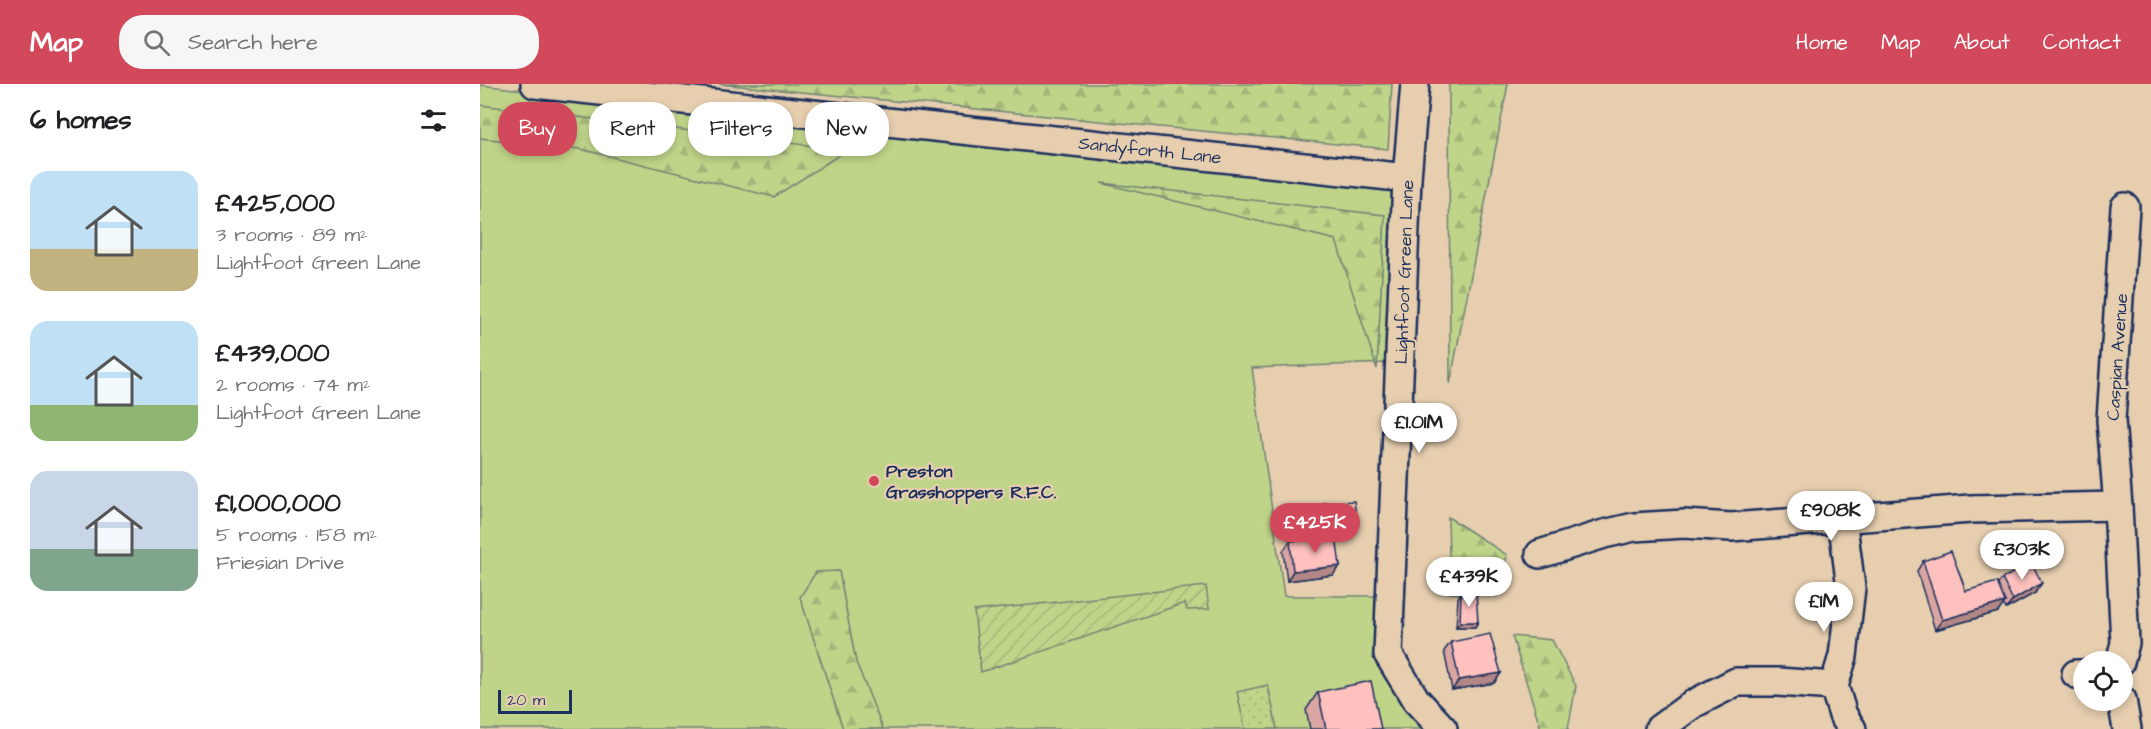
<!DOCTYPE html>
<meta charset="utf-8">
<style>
body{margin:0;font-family:"Architects Daughter",sans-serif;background:#f6f6f6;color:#202124;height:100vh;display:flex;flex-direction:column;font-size:22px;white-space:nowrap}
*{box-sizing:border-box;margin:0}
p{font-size:20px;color:#757577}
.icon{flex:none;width:33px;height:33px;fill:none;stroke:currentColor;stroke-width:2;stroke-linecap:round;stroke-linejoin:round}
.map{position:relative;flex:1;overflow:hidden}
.drawer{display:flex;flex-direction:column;background:#fff;width:480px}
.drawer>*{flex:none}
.hud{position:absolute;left:18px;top:18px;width:570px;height:54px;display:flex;gap:12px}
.controls{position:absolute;left:1593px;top:567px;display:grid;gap:12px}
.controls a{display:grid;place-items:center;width:60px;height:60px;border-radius:50%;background:#fff;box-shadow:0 3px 9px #0003;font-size:30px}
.scale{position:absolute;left:18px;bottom:15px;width:74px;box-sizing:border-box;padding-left:6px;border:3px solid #1b2f5e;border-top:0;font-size:16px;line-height:21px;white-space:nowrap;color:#1b2f5e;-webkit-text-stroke:4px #e6ceaf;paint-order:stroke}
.price{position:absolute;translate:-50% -51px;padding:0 14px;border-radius:21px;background:#fff;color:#222;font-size:20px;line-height:39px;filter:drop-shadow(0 2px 3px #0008)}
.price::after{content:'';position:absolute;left:50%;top:36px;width:18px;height:14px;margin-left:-9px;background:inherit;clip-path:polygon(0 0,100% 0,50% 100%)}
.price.active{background:#d1495b;color:#fff}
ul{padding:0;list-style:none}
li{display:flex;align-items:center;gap:18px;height:150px;padding:0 30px}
li span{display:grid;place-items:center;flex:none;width:168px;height:120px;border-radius:18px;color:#555}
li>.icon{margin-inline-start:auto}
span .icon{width:72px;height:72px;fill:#fffc;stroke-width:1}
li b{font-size:26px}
h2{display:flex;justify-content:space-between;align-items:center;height:72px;padding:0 30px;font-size:26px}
.pill{padding:0 21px;border-radius:24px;background:#fff;box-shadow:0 3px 9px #0003;font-size:21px;line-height:54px}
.pill.active{background:#d1495b;color:#fff}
header{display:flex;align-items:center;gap:36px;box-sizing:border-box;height:84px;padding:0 30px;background:#d1495b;color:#fff}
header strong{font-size:28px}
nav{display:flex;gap:33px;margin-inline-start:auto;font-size:21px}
.search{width:420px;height:54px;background:#f6f6f6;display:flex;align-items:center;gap:15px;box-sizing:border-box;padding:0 21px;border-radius:24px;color:#757577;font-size:22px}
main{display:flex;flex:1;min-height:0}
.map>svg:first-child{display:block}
.grass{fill:#c0d489;stroke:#6e8274;stroke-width:1.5}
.forest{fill:url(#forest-firs);stroke:#6e8274;stroke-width:1.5}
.park{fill:url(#park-dots);stroke:#6e8274;stroke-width:1.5}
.garden{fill:url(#garden-furrows);stroke:#6e8274;stroke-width:1.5}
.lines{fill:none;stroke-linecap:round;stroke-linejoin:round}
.minor-casing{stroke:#1b2f5e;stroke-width:32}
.minor{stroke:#e6ceaf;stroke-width:27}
.wall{fill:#daa6a3;stroke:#1b2f5e;stroke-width:1.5}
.shaded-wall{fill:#b28785;stroke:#1b2f5e;stroke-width:1.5}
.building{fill:#fec1be;stroke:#1b2f5e;stroke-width:1.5}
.poi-dot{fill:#d1495b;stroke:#e6ceaf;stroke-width:2}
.labels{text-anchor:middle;stroke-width:4.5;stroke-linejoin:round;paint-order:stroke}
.street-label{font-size:18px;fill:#1b2f5e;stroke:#e6ceaf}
.poi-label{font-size:18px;font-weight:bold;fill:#1b2f5e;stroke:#e6ceaf;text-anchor:start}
</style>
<header>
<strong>Map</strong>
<div class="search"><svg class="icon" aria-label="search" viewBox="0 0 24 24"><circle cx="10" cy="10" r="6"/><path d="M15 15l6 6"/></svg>Search here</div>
<nav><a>Home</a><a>Map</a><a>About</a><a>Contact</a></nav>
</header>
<main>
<section class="drawer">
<h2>6 homes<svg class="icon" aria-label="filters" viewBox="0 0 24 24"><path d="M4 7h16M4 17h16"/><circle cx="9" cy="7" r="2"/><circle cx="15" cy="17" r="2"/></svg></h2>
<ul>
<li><span style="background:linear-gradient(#bfe0f5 65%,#c2b280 0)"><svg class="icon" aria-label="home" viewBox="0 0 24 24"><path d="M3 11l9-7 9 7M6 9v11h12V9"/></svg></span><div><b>£425,000</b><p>3 rooms · 89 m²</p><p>Lightfoot Green Lane</p></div></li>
<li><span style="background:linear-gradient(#bfe0f5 70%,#8fb573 0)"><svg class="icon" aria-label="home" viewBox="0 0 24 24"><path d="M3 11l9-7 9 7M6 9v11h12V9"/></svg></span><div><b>£439,000</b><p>2 rooms · 74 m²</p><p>Lightfoot Green Lane</p></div></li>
<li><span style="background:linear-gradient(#c9d6e8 65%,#7fa58c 0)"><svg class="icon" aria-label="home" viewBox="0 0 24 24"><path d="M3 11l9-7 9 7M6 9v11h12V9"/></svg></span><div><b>£1,000,000</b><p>5 rooms · 158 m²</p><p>Friesian Drive</p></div></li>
</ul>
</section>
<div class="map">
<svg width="1671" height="645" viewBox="0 0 1671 645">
<defs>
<pattern id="forest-firs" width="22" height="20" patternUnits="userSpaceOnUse" patternTransform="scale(1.5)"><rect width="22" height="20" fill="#c0d489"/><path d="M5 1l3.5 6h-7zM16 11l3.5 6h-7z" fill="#a4b679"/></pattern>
<pattern id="park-dots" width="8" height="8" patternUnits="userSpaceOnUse" patternTransform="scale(1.5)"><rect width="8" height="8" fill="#c0d489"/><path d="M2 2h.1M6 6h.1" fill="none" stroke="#a4b679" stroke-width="1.8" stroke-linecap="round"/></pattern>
<pattern id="garden-furrows" width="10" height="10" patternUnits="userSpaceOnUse" patternTransform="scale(1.5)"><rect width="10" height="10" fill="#c0d489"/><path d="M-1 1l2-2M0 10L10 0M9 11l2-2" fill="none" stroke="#a4b679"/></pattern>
</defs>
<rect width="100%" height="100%" fill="#e6ceaf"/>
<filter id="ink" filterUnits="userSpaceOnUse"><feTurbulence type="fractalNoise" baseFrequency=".0167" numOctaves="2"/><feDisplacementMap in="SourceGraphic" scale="12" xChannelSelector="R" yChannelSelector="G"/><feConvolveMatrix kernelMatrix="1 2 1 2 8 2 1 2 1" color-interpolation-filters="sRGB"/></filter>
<g filter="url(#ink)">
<polygon class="grass" points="0,1 913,106 909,279 772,284 804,512 898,512 901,571 959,645 0,645"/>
<g class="forest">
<polygon points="239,0 912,0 908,65"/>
<polygon points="969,0 1028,0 970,300"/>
<polygon points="0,21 367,66 294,113 100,65 0,54"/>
<polygon points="621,99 905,131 897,285 856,156"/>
<polygon points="968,433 1027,471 1017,512 970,509"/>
<polygon points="359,487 376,578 403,645 363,645 320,513 336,488"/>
<polygon points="1032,552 1072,556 1096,602 1088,645 1061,645"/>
</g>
<polygon class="park" points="788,601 797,645 765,645 757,608"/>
<polygon class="garden" points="726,502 729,525 707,526 705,519 501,588 494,527"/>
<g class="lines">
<g class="minor-casing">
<g id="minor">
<polyline points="55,0 927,94"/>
<polyline points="935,0 927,94 908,570 936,616 963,645"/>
<polyline points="1362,434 1371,504 1363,572 1354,602 1363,631 1372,645"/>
<polyline points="1060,470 1124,450 1154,443 1204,440 1251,443 1491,425 1638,422"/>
<polyline points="1640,578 1645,559 1638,422 1631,336 1645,123"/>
<polyline points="1596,590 1604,590"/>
<polyline points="1642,616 1647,645"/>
<polyline points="1179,645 1213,620 1256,598 1298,598 1354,602"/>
</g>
</g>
<use href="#minor" class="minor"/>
</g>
<g class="wall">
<polygon points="844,419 871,450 837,451 837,429"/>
<polygon points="810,457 853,491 807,497 803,467"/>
<polygon points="1443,477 1486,507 1518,500 1522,495 1555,509 1526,525 1523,520 1518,528 1455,546 1437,487"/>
<polygon points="981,509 998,538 995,543 976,543 978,514"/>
<polygon points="971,558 1021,589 1014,599 972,606 964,567"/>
<polygon points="838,608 901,645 830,645 826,626"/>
</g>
<g class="shaded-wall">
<polygon points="877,440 871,450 837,451 844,441"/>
<polygon points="860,482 853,491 807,497 813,487"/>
<polygon points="1562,499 1555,509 1526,525 1533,516"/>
<polygon points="1525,518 1518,528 1455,546 1462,536"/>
<polygon points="980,538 998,538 995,543 976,543"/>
<polygon points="1021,589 1014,599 972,606 979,596"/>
</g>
<g class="building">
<polygon points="874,417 877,440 844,441 844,419"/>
<polygon points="856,452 860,482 813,487 810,457"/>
<polygon points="1471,467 1486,507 1517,498 1525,518 1462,536 1443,477"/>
<polygon points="1551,478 1562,499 1533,516 1522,495"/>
<polygon points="996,508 998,538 980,538 981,509"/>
<polygon points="1010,550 1021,589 979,596 971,558"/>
<polygon points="891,597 901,645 846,645 838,608"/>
</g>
</g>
<circle class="poi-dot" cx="394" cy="397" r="6"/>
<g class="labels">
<g class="street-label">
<text transform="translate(670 66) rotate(6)" y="6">Sandyforth Lane</text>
<text transform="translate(924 188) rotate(-88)" y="6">Lightfoot Green Lane</text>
<text transform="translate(1637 273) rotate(-86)" y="6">Caspian Avenue</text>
</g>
<g class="poi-label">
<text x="406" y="393">Preston<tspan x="406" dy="21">Grasshoppers R.F.C.</tspan></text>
</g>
</g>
</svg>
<div class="controls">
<a><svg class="icon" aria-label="locate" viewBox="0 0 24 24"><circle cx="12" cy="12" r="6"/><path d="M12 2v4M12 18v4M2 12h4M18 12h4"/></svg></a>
</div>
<div class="scale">20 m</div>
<b class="price" style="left:939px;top:370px">£1.01M</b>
<b class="price" style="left:1351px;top:458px">£908K</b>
<b class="price active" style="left:835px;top:470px">£425K</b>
<b class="price" style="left:1542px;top:497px">£303K</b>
<b class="price" style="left:989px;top:524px">£439K</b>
<b class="price" style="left:1344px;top:549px">£1M</b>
<div class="hud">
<a class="pill active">Buy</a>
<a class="pill">Rent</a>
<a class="pill">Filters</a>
<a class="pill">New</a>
</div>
</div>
</main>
